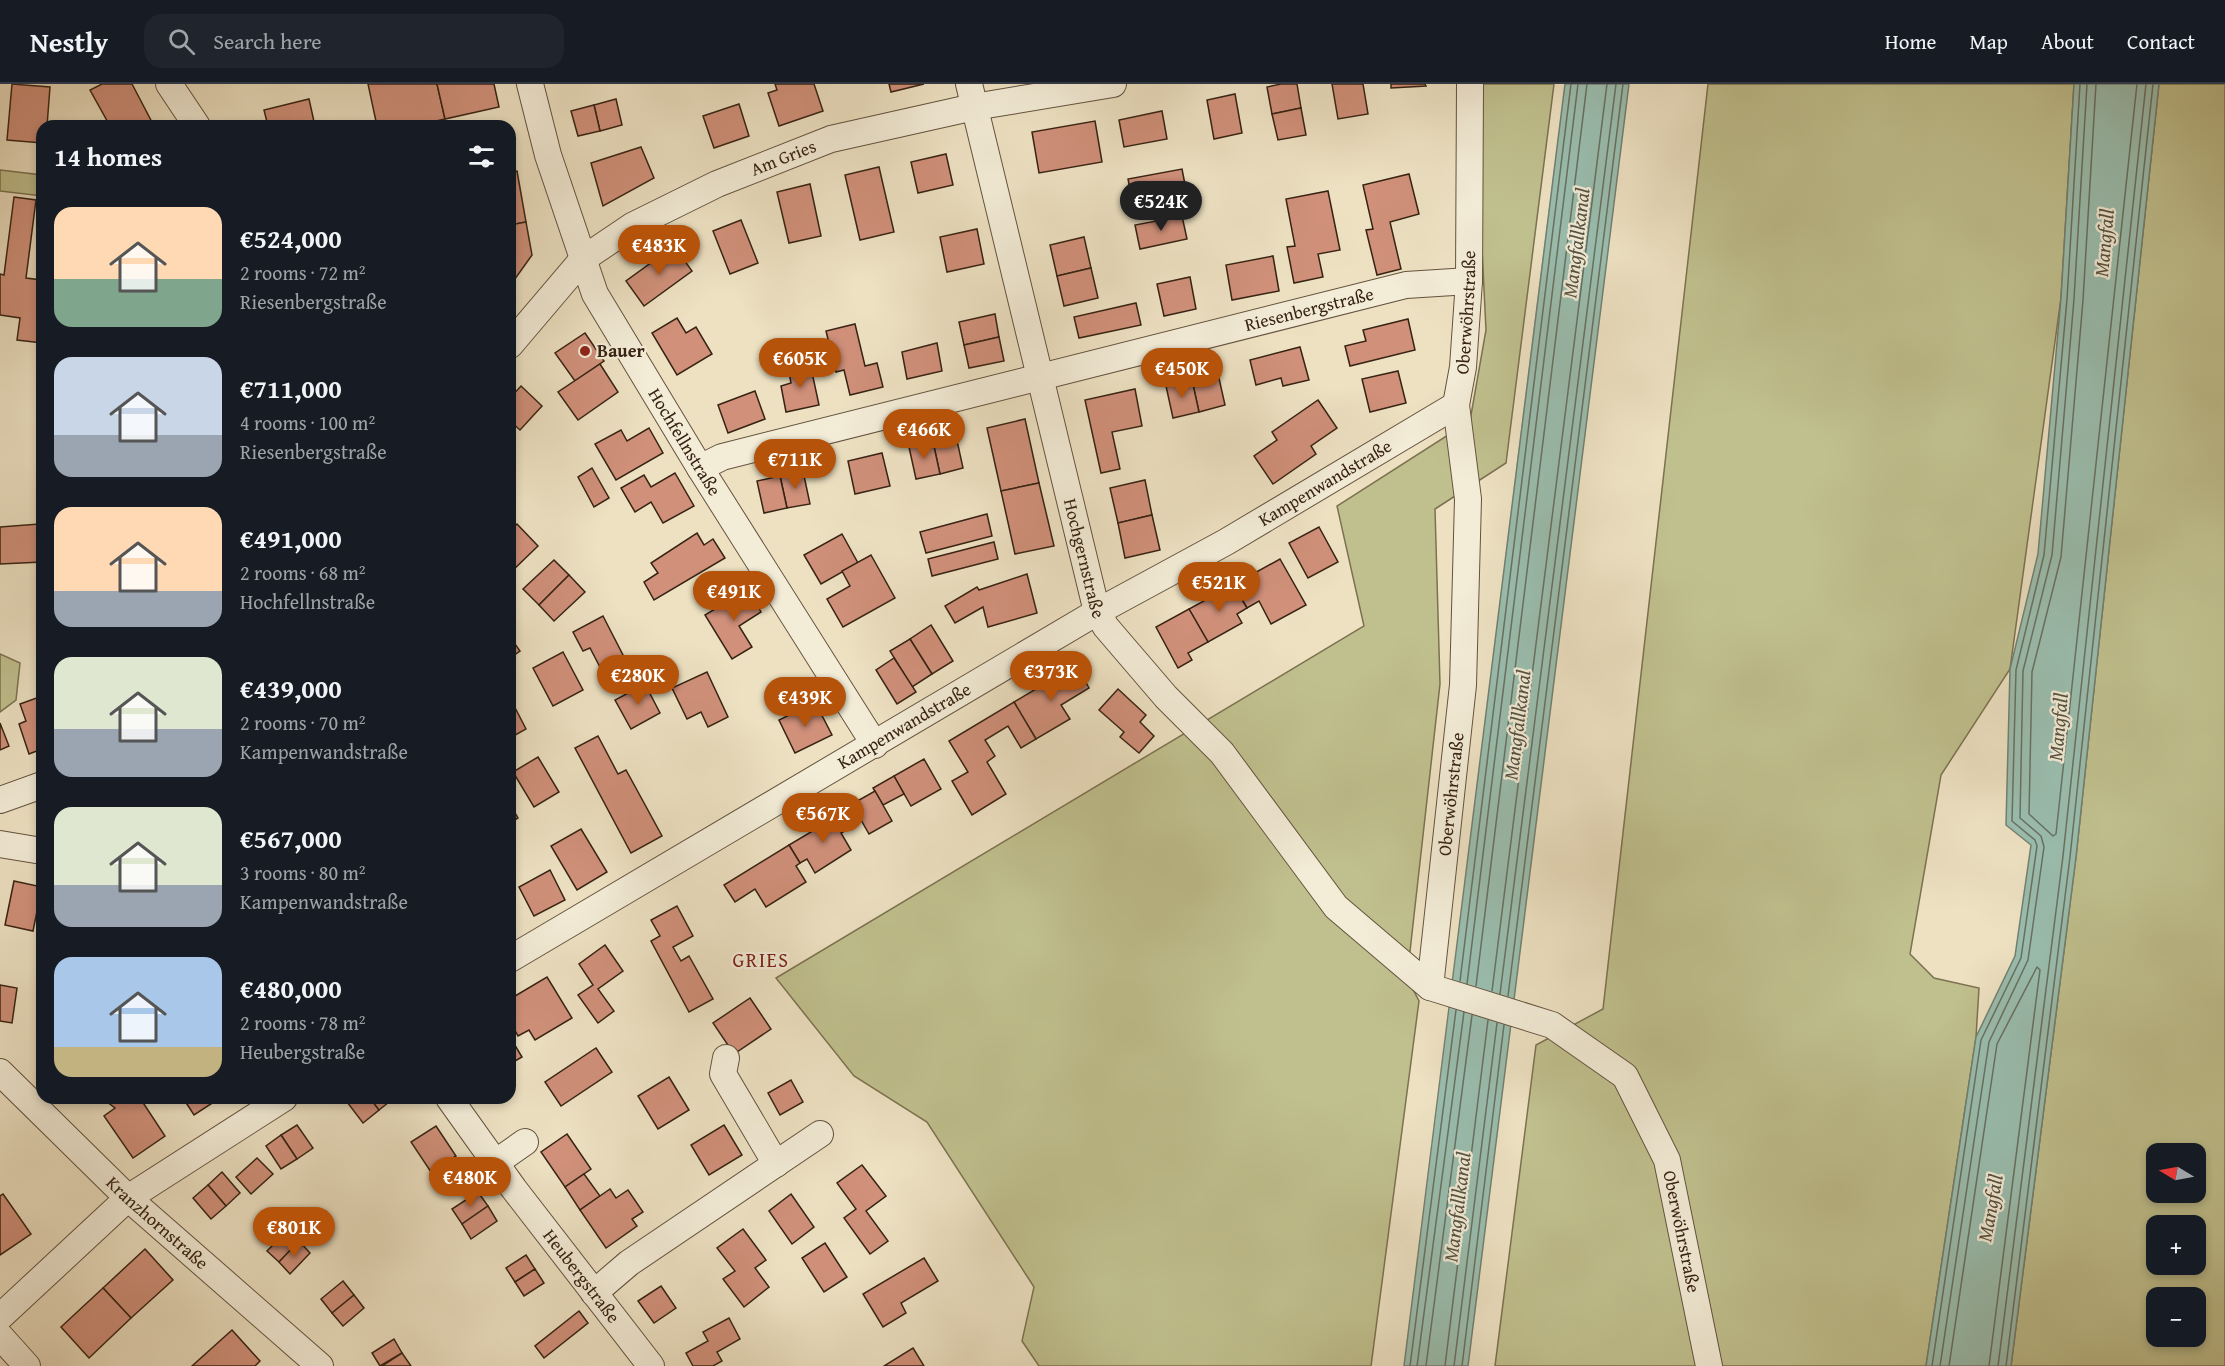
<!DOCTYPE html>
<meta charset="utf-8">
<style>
body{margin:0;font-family:"Gentium Book Plus",serif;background:#20242c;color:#f1f3f6;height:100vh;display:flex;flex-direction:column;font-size:22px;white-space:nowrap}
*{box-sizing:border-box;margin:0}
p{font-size:20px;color:#9ea1a6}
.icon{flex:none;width:33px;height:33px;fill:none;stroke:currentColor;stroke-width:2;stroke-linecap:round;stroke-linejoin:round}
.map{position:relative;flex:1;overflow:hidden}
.side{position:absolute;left:36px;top:36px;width:480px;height:984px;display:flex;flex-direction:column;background:#171b24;border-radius:18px;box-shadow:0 3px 9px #0003}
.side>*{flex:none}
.needle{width:39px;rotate:280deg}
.fabs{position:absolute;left:2146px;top:1059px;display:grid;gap:12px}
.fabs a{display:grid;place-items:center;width:60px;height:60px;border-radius:12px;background:#171b24;box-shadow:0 3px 9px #0003;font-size:30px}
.price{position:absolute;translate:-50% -51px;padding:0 14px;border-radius:21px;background:#b45309;color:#fff;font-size:20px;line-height:39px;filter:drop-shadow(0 2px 3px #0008)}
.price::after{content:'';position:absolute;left:50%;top:36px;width:18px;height:14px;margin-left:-9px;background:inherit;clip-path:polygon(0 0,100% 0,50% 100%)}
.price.current{background:#222;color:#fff}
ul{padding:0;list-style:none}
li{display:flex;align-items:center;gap:18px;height:150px;padding:0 18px}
li span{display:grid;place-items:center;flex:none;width:168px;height:120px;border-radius:18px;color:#555}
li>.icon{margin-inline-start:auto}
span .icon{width:72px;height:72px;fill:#fffc;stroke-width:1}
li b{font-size:26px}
h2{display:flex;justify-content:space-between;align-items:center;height:72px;padding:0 18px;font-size:26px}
header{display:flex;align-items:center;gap:36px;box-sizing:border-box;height:84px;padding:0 30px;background:#171b24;border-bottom:2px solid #363941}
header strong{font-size:28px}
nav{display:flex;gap:33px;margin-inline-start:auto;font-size:21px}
.search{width:420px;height:54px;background:#20242c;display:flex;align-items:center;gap:15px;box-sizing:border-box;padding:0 21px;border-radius:18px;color:#9ea1a6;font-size:22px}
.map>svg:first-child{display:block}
.green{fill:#c0c08e;stroke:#7c7250;stroke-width:1.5;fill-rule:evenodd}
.water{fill:#9abeaf;stroke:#728071;stroke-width:1.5}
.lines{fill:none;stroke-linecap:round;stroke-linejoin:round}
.shore{stroke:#687061;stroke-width:1.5}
.building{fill:#d0907a;stroke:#372313;stroke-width:1.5}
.minor-casing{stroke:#64523f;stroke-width:28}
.minor{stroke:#f3ecd7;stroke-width:26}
.poi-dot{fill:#8f2418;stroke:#f3ecd7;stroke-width:2}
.labels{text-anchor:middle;stroke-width:4.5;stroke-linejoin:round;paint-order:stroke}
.street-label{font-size:18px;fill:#372313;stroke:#f3ecd7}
.poi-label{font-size:18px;font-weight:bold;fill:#372313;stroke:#f3ecd7;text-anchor:start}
.water-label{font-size:20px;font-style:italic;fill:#555242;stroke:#f3ecd7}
.neighbourhood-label{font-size:20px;letter-spacing:1.5px;fill:#7a1f14;stroke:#f3ecd7}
</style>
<header>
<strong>Nestly</strong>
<div class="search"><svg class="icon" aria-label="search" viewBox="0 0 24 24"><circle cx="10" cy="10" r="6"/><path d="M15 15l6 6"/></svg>Search here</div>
<nav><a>Home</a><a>Map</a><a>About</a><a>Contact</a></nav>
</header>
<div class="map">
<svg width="2225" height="1282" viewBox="0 0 2225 1282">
<rect width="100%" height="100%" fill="#ede1c2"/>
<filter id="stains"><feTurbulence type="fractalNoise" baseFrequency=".00333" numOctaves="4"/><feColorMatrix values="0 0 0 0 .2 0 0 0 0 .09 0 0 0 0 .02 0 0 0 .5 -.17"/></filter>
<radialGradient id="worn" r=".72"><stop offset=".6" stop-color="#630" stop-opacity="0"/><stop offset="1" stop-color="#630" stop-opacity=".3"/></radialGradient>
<g class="green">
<polygon points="1474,0 1554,0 1506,379 1435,425 1440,600 1407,894 1419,917 1371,1282 1039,1282 1022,1257 1034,1203 927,1038 854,992 776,894 1364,542 1337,422 1470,337 1486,246"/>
<polygon points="1708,0 2074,0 2061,214 2010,585 1941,691 1910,870 1934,894 1979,904 1976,953 1926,1282 1495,1282 1536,961 1603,925"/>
<path d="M2159,0H2225V1282H2011L2076,773ZM2157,1070H2196V1108H2157ZM2157,1142H2196V1180H2157ZM2157,1214H2196V1252H2157Z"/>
<polygon points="0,86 42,91 42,112 0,107"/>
<polygon points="0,570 20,579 16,616 0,628"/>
</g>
<g class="water">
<path d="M1565,0H1629L1468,1282H1404C1460,855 1509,427 1565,0Z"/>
<polygon points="2074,0 2159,0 2076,773 2011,1282 1926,1282 1976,953 2015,872 2031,761 2006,741 2010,585 2038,470 2061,214"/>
</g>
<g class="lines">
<g class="shore">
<polyline points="2096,0 2083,216 2061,473 2032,588 2029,730 2053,752 2056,750 2137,0"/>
<polyline points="1460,897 1571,0"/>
<polyline points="1467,900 1578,0"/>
<polyline points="1476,902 1587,0"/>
<polyline points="1492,907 1607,0"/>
<polyline points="1500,910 1616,0"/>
<polyline points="1508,912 1623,0"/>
<polyline points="1410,1282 1456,926"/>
<polyline points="1417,1282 1464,928"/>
<polyline points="1426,1282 1472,931"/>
<polyline points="1445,1282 1488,936"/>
<polyline points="1454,1282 1497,939"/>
<polyline points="1462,1282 1504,941"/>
<polyline points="1932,1282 1981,956 2021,874 2037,762 2035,756 2012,737 2016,586 2044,471 2067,215 2080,0"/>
<polyline points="1940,1282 1989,958 2028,876 2044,763 2041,752 2020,734 2023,587 2052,471 2074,215 2087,0"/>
<polyline points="1949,1282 1997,960 2037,883 2040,886 1989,1282"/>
<polyline points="1998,1282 2063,772 2146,0"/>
<polyline points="2006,1282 2070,773 2153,0"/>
</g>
</g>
<g class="building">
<polygon points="12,0 50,3 47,42 42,42 42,59 7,56"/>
<polygon points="102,0 132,0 154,42 110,42 90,6"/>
<polygon points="368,0 437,0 445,35 414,42 377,42"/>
<polygon points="437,0 494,0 499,23 445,35"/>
<polygon points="775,0 814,0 823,27 779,42 768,9 777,6"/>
<polygon points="889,0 924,0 891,8"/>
<polygon points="1281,0 1297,0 1301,24 1272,30 1267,3"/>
<polygon points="1332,0 1363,0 1368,30 1338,35"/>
<polygon points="1391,0 1425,0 1426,2 1391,4"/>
<polygon points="1235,10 1242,49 1214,55 1207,16"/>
<polygon points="309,15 315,42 268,42 264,26"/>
<polygon points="616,15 622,41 600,47 594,21"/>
<polygon points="739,20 749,52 714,64 703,32"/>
<polygon points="594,21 600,47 578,52 571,27"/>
<polygon points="1301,24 1306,51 1278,56 1272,30"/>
<polygon points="1162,27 1167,55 1124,63 1119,36"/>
<polygon points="1095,37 1102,78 1039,89 1032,48"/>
<polygon points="641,63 654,94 603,122 591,79"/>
<polygon points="946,70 953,101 918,109 911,78"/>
<polygon points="879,83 894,148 860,156 845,91"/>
<polygon points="1182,85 1188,116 1134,125 1128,95"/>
<polygon points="517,87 526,138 510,141 510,88"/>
<polygon points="1409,90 1419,130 1390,138 1401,185 1377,191 1366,146 1373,145 1363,101"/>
<polygon points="810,100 821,152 789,159 777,108"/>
<polygon points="1328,107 1340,166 1318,170 1323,193 1294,199 1287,163 1295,162 1286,115"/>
<polygon points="14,113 36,116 26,194 42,196 42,259 17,256 20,234 0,231 0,190 4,191"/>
<polygon points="1182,132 1187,155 1140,165 1135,141"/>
<polygon points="741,136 758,179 730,190 713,147"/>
<polygon points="526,138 532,171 510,202 510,141"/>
<polygon points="977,145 984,180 947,188 940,153"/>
<polygon points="1084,153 1091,184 1057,192 1050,161"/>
<polygon points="674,162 692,187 644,222 626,197"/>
<polygon points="1273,172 1279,207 1232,216 1226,181"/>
<polygon points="1091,184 1098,214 1064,222 1057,192"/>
<polygon points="1190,193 1196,225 1164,232 1157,200"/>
<polygon points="1136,219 1141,241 1079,254 1074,233"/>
<polygon points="995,230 999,253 964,261 959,238"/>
<polygon points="677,234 686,249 696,243 712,270 677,291 652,249"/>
<polygon points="1408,235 1415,266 1350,282 1345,262 1366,257 1363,246"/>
<polygon points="855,240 865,282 877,279 883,303 850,311 844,286 836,288 826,247"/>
<polygon points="585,249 604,277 575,297 555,269"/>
<polygon points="999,253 1004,277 969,284 964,261"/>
<polygon points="937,259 942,287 907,295 902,268"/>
<polygon points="1300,263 1309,296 1283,302 1281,294 1256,301 1250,276"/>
<polygon points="810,279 819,321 786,328 781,302 791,299 788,283"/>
<polygon points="600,280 618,308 578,336 558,308"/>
<polygon points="1398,287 1406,319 1370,328 1362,295"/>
<polygon points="1218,290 1225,321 1199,328 1192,296"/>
<polygon points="1192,296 1199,328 1173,334 1166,302"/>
<polygon points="521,302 542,322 520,346 510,337 510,314"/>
<polygon points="1135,305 1142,342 1112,348 1120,385 1101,389 1085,316"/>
<polygon points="755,307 765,335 728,349 718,321"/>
<polygon points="1318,316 1337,344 1311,362 1316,370 1273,400 1254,372 1277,356 1272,348"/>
<polygon points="1025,335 1039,399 1001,407 987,344"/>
<polygon points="649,344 663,369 616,396 595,360 621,346 627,357"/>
<polygon points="956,352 963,384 940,390 933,358"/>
<polygon points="933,358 940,390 916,395 909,363"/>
<polygon points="882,369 890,402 855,410 848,377"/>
<polygon points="592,384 609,414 594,423 578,393"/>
<polygon points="803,387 810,420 787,424 780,392"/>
<polygon points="675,389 694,422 663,439 651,418 635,428 621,404 644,391 651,403"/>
<polygon points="780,392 787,424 764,429 757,397"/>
<polygon points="1145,396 1152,431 1118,439 1110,404"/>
<polygon points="1039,399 1054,462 1015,470 1001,407"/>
<polygon points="987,430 992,452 926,469 920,448"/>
<polygon points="1152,431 1160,466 1125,474 1118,439"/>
<polygon points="39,440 42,478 0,480 0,443"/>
<polygon points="517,440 538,462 511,488 510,447"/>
<polygon points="1319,443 1338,478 1308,494 1289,459"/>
<polygon points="697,449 704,461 713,455 725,474 654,516 644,498 658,489 651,479"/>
<polygon points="842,450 858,479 821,500 804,471"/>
<polygon points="994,458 998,475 932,492 928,475"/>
<polygon points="871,471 895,514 843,543 827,515 850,502 842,487"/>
<polygon points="1280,475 1306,521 1271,540 1259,517 1247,524 1233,501"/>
<polygon points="554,476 569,491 539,521 523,505"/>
<polygon points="1027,490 1037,529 988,543 983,523 955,539 945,522 977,503 979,506"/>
<polygon points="569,491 585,508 554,537 539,521"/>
<polygon points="1233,501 1247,524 1237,530 1242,539 1208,558 1189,525"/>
<polygon points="748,505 761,528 739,542 752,563 732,575 705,531"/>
<polygon points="1189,525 1208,558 1188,569 1192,576 1178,584 1156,543"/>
<polygon points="603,532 624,573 601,585 590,564 583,567 573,548"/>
<polygon points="931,541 953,577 932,590 910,555"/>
<polygon points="510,553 520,567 510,574"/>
<polygon points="910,555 932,590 912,603 890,567"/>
<polygon points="563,568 583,606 553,622 533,584"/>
<polygon points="894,574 916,608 897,620 876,586"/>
<polygon points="1076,581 1089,604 1061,621 1070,635 1036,655 1014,618"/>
<polygon points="707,588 728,633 708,643 701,628 687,635 672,604"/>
<polygon points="645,600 660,629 631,645 615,616"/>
<polygon points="1118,605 1146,631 1140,638 1154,652 1139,669 1120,653 1124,648 1099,626"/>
<polygon points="42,612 42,665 29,670 19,640 26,637 20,620"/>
<polygon points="510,614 526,645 510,654"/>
<polygon points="815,618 832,651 795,669 779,636"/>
<polygon points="1014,618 1036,655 1021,664 1008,642 985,656 995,672 987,678 1006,710 972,731 952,697 968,688 949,657"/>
<polygon points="0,639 9,662 0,666"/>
<polygon points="598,652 618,690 626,686 662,752 631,769 575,664"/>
<polygon points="538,673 559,708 534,723 513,688"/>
<polygon points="924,675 941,705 911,722 894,692"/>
<polygon points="894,692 904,710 883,721 873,704"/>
<polygon points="875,707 892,737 869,750 852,720"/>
<polygon points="510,720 518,734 510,739"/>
<polygon points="841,730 850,744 841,749 851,766 815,789 807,775 800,779 789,761"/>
<polygon points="581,745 607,788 577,806 551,762"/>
<polygon points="789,761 800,779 796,782 806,798 766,823 755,805 735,818 724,801"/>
<polygon points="550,786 565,816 534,832 519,803"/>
<polygon points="14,797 42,803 33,847 5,841"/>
<polygon points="677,822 693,852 673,863 681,877 689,872 713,915 689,928 651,857 660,852 651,836"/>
<polygon points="605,861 623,887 598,905 614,927 598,939 578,911 593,901 579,880"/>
<polygon points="547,893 572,934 535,956 529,946 518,952 510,937 510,915"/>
<polygon points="0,901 17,904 12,939 0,937"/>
<polygon points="750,914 771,945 734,970 713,939"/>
<polygon points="510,953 522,973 510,980"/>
<polygon points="596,964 612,988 561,1022 545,998"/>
<polygon points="669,993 689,1026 658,1045 638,1012"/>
<polygon points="791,996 803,1018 780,1031 768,1009"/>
<polygon points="102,1014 140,1014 165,1052 133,1074 104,1032 115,1024"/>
<polygon points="183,1014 216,1014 217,1016 194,1031"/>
<polygon points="344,1014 370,1014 379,1026 363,1039"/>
<polygon points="370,1014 394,1014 379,1026"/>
<polygon points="297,1041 313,1064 297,1075 281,1051"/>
<polygon points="724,1041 742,1071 709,1091 691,1061"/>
<polygon points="436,1042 456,1072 431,1088 411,1058"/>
<polygon points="567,1050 591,1085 565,1103 541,1068"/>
<polygon points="281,1051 297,1075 281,1085 266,1062"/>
<polygon points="257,1074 273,1090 251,1110 236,1093"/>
<polygon points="862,1081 886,1112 866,1127 888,1157 870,1170 844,1134 856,1125 837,1099"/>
<polygon points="222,1088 240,1109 226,1122 208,1101"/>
<polygon points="584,1090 600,1112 580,1126 565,1103"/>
<polygon points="208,1101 226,1122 211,1135 193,1114"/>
<polygon points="610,1105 616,1114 628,1106 643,1128 632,1135 637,1142 606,1164 580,1126"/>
<polygon points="478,1108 488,1122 462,1140 452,1125"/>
<polygon points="3,1110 31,1150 0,1171 0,1112"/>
<polygon points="791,1110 814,1143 792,1160 769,1127"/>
<polygon points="488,1122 497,1137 471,1155 462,1140"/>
<polygon points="743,1145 766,1176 755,1184 769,1203 744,1223 723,1195 735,1187 717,1164"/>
<polygon points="288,1146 299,1157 279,1178 267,1167"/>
<polygon points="299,1157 310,1169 290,1190 279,1178"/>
<polygon points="825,1159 847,1193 824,1208 802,1174"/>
<polygon points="145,1165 173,1196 131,1234 103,1204"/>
<polygon points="526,1171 535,1185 515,1198 506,1184"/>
<polygon points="924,1174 938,1197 901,1219 906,1229 883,1243 863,1210"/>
<polygon points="535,1185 544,1199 524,1212 515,1198"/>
<polygon points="343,1197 354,1211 332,1229 321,1215"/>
<polygon points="661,1202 676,1224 654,1239 638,1217"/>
<polygon points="103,1204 131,1234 89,1274 61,1243"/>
<polygon points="354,1211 364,1224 343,1242 332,1229"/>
<polygon points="579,1227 588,1239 544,1274 535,1262"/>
<polygon points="729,1234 740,1255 717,1268 722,1277 713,1282 693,1282 686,1269 708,1257 703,1248"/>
<polygon points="232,1246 260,1277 255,1282 192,1282"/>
<polygon points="394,1255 402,1269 380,1282 372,1269"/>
<polygon points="913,1264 924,1282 884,1282"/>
<polygon points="402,1269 411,1282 382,1282"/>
</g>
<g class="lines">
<g class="minor-casing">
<g id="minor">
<polyline points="169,0 197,42"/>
<path id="s1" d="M530,0L548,71L595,210L700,384L875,661"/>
<path id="s2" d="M969,0L1097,528L1106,543L1166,613L1222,669L1336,823L1430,903L1552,941L1625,992L1667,1076L1709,1282"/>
<path id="s3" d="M510,261L583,175L632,142L717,100L831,55L974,23L1113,0"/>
<path id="s4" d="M700,384L722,373L1406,201L1469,197"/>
<polyline points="0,716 42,701"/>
<polyline points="0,760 42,767"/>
<path id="s5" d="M510,875L1097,528L1226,458L1456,321"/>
<path id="s6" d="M1430,903L1463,601L1468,415L1456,321L1463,283L1469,197L1470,0"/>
<polyline points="726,974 723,990 776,1080"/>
<path id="s7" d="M0,988L128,1114L320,1282"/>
<path id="s8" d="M449,1014L514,1105L651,1282"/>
<polyline points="495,1079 525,1058"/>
<polyline points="594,1209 629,1179 820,1050"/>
<polyline points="0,1233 128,1114 284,1014"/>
<polyline points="0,1252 27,1282"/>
</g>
</g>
<use href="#minor" class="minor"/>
</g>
<circle class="poi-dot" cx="585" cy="267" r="6"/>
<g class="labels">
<g class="street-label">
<text dy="6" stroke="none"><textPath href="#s3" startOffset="338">Am Gries</textPath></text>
<text dy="6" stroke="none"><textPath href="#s4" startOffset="630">Riesenbergstraße</textPath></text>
<text dy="6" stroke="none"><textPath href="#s6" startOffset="678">Oberwöhrstraße</textPath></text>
<text dy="6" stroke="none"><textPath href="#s1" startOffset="393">Hochfellnstraße</textPath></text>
<text dy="6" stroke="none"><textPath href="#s5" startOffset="944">Kampenwandstraße</textPath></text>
<text dy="6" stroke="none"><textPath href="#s2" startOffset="488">Hochgernstraße</textPath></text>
<text dy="6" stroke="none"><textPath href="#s5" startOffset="458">Kampenwandstraße</textPath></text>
<text dy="6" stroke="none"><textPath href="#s6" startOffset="194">Oberwöhrstraße</textPath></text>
<text dy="6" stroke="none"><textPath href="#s7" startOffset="218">Kranzhornstraße</textPath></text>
<text dy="6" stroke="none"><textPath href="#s2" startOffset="1431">Oberwöhrstraße</textPath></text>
<text dy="6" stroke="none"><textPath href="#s8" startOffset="222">Heubergstraße</textPath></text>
</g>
<g class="poi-label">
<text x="597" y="273">Bauer</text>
</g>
<g class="water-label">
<text transform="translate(1576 159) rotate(-83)" y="7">Mangfallkanal</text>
<text transform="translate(2104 159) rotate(-85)" y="7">Mangfall</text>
<text transform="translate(1517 641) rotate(-83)" y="7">Mangfallkanal</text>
<text transform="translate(2058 643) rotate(-85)" y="7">Mangfall</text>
<text transform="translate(1457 1123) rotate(-83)" y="7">Mangfallkanal</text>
<text transform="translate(1990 1124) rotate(-80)" y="7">Mangfall</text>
</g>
<g class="neighbourhood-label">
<text x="761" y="883">GRIES</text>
</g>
</g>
<rect width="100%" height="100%" filter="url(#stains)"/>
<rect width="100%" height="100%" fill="url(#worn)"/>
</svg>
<div class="fabs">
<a><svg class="needle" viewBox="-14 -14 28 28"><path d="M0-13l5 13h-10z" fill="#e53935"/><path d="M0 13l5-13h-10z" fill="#9ea1a6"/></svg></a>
<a>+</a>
<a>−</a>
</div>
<b class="price current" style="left:1161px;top:148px">€524K</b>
<b class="price" style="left:659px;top:192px">€483K</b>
<b class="price" style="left:800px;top:305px">€605K</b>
<b class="price" style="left:1182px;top:315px">€450K</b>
<b class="price" style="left:924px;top:376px">€466K</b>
<b class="price" style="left:795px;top:406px">€711K</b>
<b class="price" style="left:1219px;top:529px">€521K</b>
<b class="price" style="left:734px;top:538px">€491K</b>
<b class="price" style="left:1051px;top:618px">€373K</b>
<b class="price" style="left:638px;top:622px">€280K</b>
<b class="price" style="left:805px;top:644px">€439K</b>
<b class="price" style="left:823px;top:760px">€567K</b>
<b class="price" style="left:470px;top:1124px">€480K</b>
<b class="price" style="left:294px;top:1174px">€801K</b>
<section class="side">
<h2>14 homes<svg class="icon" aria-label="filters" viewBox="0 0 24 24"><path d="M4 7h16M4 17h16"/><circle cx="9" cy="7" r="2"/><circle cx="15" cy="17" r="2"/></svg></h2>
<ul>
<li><span style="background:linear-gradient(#ffd9b3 60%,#7fa58c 0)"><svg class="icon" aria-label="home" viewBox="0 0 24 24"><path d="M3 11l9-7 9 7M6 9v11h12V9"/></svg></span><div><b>€524,000</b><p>2 rooms · 72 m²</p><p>Riesenbergstraße</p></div></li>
<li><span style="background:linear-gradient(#c9d6e8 65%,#9aa5b1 0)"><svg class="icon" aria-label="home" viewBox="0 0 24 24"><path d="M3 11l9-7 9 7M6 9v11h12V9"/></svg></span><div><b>€711,000</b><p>4 rooms · 100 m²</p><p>Riesenbergstraße</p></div></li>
<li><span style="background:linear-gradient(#ffd9b3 70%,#9aa5b1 0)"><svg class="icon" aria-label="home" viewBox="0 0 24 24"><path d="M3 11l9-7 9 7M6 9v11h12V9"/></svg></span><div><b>€491,000</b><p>2 rooms · 68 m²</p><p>Hochfellnstraße</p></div></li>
<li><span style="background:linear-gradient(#dfe7d0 60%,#9aa5b1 0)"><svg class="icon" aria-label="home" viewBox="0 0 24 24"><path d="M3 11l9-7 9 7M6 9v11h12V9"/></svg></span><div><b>€439,000</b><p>2 rooms · 70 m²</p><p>Kampenwandstraße</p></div></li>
<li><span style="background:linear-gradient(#dfe7d0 65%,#9aa5b1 0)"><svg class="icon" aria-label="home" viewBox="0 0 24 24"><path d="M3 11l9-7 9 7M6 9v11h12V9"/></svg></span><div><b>€567,000</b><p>3 rooms · 80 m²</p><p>Kampenwandstraße</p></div></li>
<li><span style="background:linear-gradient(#a9c7e8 75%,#c2b280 0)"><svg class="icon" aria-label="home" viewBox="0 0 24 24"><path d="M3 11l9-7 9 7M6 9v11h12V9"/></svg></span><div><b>€480,000</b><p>2 rooms · 78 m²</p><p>Heubergstraße</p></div></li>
</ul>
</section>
</div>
